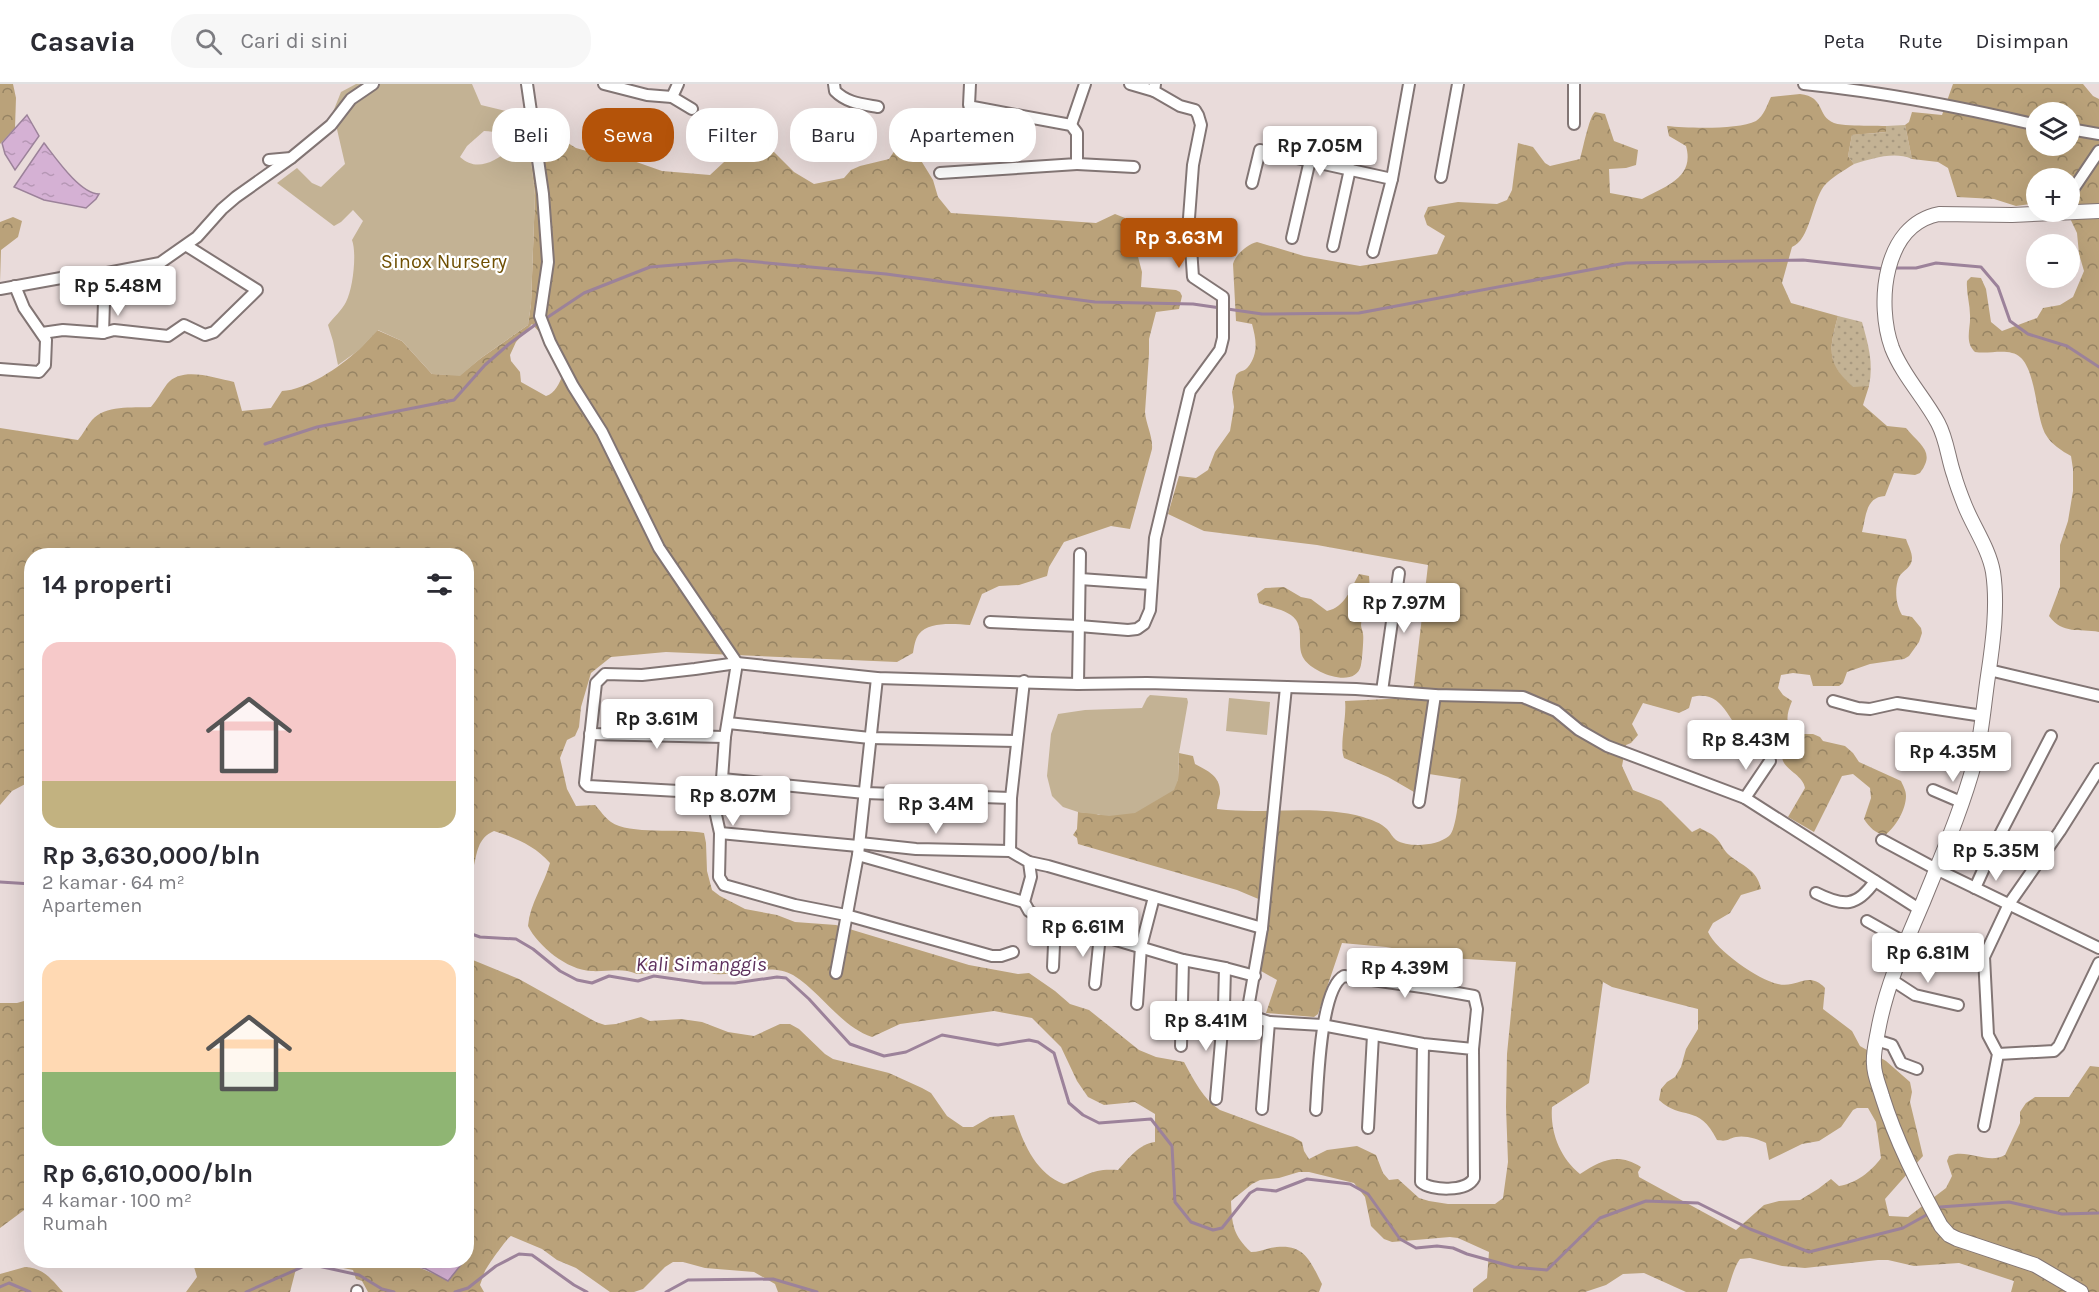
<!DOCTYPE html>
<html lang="id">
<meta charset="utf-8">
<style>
body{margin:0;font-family:Karla,sans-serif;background:#f7f7f7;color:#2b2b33;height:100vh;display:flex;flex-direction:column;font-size:22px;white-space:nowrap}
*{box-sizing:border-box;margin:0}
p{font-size:20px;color:#7c7c81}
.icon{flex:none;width:33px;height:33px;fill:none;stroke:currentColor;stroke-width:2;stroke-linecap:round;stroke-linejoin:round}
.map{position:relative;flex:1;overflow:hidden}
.panel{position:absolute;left:24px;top:464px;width:450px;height:720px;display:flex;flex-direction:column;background:#fff;border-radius:24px;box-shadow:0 6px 24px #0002}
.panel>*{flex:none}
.top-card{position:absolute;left:492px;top:24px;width:570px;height:54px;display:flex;gap:12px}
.buttons{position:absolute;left:2026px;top:18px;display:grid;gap:12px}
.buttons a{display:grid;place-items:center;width:54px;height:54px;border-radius:50%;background:#fff;box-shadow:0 6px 24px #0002;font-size:30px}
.price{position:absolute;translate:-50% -51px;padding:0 14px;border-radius:6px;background:#fff;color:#222;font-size:20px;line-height:39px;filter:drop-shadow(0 2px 3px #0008)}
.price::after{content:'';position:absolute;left:50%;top:36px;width:18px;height:14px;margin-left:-9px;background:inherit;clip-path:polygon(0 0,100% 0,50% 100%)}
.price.selected{background:#b45309;color:#fff}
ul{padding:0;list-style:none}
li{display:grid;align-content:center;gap:12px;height:318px;padding:0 18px}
li span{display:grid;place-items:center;height:186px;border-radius:18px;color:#555}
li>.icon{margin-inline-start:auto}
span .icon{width:108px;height:108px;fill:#fffc;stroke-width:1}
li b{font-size:26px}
h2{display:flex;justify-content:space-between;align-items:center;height:72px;padding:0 18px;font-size:26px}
.pill{padding:0 21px;border-radius:24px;background:#fff;box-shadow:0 6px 24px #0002;font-size:21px;line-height:54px}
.pill.selected{background:#b45309;color:#fff}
header{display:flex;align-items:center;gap:36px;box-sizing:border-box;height:84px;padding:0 30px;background:#fff;border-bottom:2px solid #e1e1e2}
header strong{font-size:28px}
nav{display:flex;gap:33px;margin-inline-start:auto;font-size:21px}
.search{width:420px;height:54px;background:#f7f7f7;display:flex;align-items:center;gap:15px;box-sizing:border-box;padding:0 21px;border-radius:24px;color:#7c7c81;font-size:22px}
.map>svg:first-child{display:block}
.grass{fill:url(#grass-dots)}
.forest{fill:url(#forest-crowns);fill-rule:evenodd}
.park{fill:#c3b294}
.water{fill:url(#water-ripples);stroke:#9c829a;stroke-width:1.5}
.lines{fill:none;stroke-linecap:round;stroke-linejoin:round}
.stream{stroke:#9c829a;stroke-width:3}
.minor-casing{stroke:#827574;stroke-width:14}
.major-casing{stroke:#827574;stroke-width:16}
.minor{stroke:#fff;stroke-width:10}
.major{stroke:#fff;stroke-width:14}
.labels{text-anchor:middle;stroke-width:4.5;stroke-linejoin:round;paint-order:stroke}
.park-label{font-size:20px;fill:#6f4f03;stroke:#fff}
.water-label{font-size:21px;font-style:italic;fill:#5d305d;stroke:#fff}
</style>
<header>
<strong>Casavia</strong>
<div class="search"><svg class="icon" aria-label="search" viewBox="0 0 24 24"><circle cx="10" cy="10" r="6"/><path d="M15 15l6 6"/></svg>Cari di sini</div>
<nav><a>Peta</a><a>Rute</a><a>Disimpan</a></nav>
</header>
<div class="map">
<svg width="2099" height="1208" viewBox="0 0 2099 1208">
<defs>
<pattern id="grass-dots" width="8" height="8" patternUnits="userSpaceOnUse" patternTransform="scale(1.5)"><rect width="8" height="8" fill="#c3b294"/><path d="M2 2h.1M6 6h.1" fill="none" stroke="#a7987f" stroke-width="1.8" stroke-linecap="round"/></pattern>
<pattern id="forest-crowns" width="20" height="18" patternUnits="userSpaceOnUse" patternTransform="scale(1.5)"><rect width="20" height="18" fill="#baa27a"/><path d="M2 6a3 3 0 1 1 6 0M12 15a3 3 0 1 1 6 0" fill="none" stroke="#968363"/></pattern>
<pattern id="water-ripples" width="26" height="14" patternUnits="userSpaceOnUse" patternTransform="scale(1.5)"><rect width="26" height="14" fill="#d5b1d4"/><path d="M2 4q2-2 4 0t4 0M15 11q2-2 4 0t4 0" fill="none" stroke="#b697b5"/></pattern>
</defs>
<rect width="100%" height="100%" fill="#e9dbda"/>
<g class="grass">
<path d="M1905,41L1912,75C1893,67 1872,75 1854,80L1848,72L1852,51C1864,49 1875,50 1886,48V42Z"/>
<path d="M1838,232L1862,238C1868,260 1874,279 1869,302L1853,304C1826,279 1829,265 1838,232Z"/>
</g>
<g class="forest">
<polygon points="0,0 13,0 16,14 15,44 0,60"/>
<path d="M1953,0H2083L2093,12L2099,15V548C2079,544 2063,551 2049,532L2060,503V461L2068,437L2073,407V385L2071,372C2062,367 2051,360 2046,351C2034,330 2037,274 2012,269C2001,266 1987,270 1975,268C1964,258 1971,244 1970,231C1970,220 1966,208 1967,197L1971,193L1981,194L1986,205L1991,238L2002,247L2037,234L2043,224L2060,221L2073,213L2084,187L2079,170L2077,149L2067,128H2070V94H2037V119L2016,122L1994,115L1957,113L1948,84L1938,78L1912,75L1905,41L1909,38L1912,28L1942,31ZM2037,28H2070V62H2037Z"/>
<path d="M1800,10C1826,13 1816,32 1834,39C1847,43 1871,41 1886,42V48L1852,51L1848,72L1854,80C1843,87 1832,93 1824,102C1812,118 1810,156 1792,163L1782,199L1791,219L1838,232C1829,265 1826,279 1853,303L1869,302L1863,321L1887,342L1906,344C1920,361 1936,368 1920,389L1915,391L1894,389L1885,412C1865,413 1866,434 1862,448L1906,455C1908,461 1912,468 1912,474C1912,484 1903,486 1899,493C1894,505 1896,521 1902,531L1912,533L1921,544L1922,549L1919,558L1909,572L1904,575L1870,580L1847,588L1843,599L1839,602H1813L1810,591L1793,589L1781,591L1778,604L1783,611L1792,617C1787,629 1785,637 1792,650H1813L1820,653L1823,657L1845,662L1853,669L1859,678L1901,697C1903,702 1906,706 1906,712C1906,725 1896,743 1885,751C1876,750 1869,743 1864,735L1871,714L1870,704L1853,690L1842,692L1814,748L1788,733L1805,704C1803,689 1777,684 1783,668L1767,657L1762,660C1758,658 1752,656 1748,654C1727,640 1725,605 1692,613L1689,624L1679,629L1643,619L1632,640L1638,651L1631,659L1626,661L1622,682L1633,706L1661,717L1692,748L1700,744C1705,747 1713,750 1717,755C1722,760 1723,766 1729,771C1742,782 1757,785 1761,805L1741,811L1730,829L1713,839L1708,848C1716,866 1758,896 1778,900C1797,905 1808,886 1825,904L1823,925L1852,947L1860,962L1886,977L1910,998L1912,1008L1910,1018L1923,1072L1885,1115L1889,1132L1908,1133L1946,1104L1952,1092L1947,1077L1949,1072C1967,1064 1988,1081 2005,1071L2020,1039V1028L2026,1019L2035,1013H2069L2090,982L2099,983V1208H2011L2014,1197L1959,1179L1914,1182L1888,1176H1878L1805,1184L1782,1182L1750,1174L1740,1175C1733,1185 1731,1197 1727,1208H1686L1644,1189L1623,1190L1606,1201L1585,1208H1473V1205L1487,1194L1489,1168L1458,1154L1450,1153L1392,1158L1384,1155L1371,1142L1365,1113L1354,1099L1309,1088H1299L1279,1094L1260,1096L1252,1100L1231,1117C1232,1141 1233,1151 1251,1168C1258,1168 1263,1166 1270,1164C1303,1158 1309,1174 1322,1200L1319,1208H778L775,1200L754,1188L705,1184L683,1178H673L665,1183L643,1205L634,1208H610L576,1184L557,1176L542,1165L511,1152C507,1154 488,1181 485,1187C483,1191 482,1196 480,1201L484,1208H368L362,1197L356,1195L353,1186L308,1177L297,1181L290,1208H186L197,1193L192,1176H320L354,1183L356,1177C390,1172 419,1181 448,1197L464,1177L462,1176H466V875L468,874L519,895L596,938L605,941L616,940L641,933L650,937L681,935L702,938L728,948L754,952L780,940H790L799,945L825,970L833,975L889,989L922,1004L931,1009L947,1032L963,1043H973L990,1033L1014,1031C1023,1058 1035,1089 1064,1100C1087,1092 1091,1084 1118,1086C1129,1074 1139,1060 1155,1058V1030L1135,1018L1104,1021L1088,1013L1077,997L1061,963L1032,934L994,927L900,940L872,953C840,942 822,909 793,891C771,878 739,892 715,890C709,889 703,887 697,887C677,887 657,889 637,890C622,883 607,888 591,887C567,886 538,862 528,842C530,819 544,801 550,779C535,762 516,754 494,747C477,754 477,770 473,786L467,785L466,471H32L31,697L12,707L0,721V344L78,356C83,350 87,342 92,336C105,321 132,324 151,323C157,316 161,308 167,300C182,282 214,294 234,298L242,327L271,324L282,307C306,306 340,283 357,267C364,261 370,253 377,246L402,257L432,290L460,291L481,274L528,241L531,220L535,111L528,52L558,53L576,64L601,71L628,75L662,87L710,91L737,66L755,62L774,68L794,88L814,100L844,94L851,86L860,82L889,75L901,57L917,70L933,96L938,113L951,129L1096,139L1115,130L1125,134L1138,159L1137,169L1142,188L1141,203L1176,206L1180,208L1182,212L1179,225L1156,228L1149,255V270L1145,328C1146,341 1153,352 1152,365L1130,445L1111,442L1064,458L1049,483L1047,492L1019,501L999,502L982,510L970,541C955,540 929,537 919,550C915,555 914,563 913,569L897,578L666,568L611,573L591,589L581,623L579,643L575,652L567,656L560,674L567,705L576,722L595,721C600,726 605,734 611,738C629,751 680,744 704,749L706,759L707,787L712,806L720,812L745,825L777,831L795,838L836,841L969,881L1018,890L1029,889L1055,907L1070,920L1089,926L1139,966L1156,973L1184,978C1193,995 1204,1016 1220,1026L1293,1053L1302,1058L1304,1067L1309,1075L1327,1066L1357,1062L1376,1071L1383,1089L1389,1096L1398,1095L1419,1114L1429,1117L1448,1120H1495L1503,1114L1508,1078L1506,1023L1507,970L1516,878L1449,874L1386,863L1342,859L1318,930L1314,933L1266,929L1277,896L1261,887L1268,819L1237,806L1078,760L1077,754L1073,751L1077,745L1078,728L1094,729L1099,731L1178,696L1179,669L1193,672L1195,680C1208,687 1221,692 1220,710C1219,715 1217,719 1217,725C1265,731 1316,720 1363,733C1372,736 1381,739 1387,745C1391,749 1392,753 1396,756C1409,764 1437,762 1449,752C1457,746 1459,706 1461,695L1429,690L1414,708L1388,693L1344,674C1339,662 1347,633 1345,617L1408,614L1414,601L1428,481L1317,461L1204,447L1168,430L1179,392L1196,394L1208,386L1215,368L1230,347L1234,323L1232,308L1236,291C1240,286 1244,288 1248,283C1259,269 1256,255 1252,240L1236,237L1233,180C1235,171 1248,160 1257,158L1304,172L1360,182L1437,170L1445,152L1427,141L1424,132L1428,123L1458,118L1497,120L1507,116L1512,106L1518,59L1533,63L1545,79L1550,82L1580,75C1583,65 1589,33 1595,28L1605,30L1614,57L1638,66L1636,81L1626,84L1609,85L1610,109L1642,115C1665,102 1695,94 1686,62L1669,52L1667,42C1687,44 1738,46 1756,37C1764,32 1767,21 1771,13ZM532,240L543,252L563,290C560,298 555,310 546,312L521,298L520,288L511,277L510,271L516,258ZM1603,898L1612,903L1698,925V945L1686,965L1681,983L1675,993L1667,998L1661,1005L1659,1016C1681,1037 1699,1019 1717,1056C1728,1058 1727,1055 1736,1053C1745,1051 1758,1055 1766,1059L1769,1076L1802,1060L1819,1057L1841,1043L1853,1026L1857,1024H1868L1876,1038L1881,1074C1872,1087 1855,1100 1839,1102L1831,1095L1818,1105L1800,1116L1779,1117L1764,1121L1736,1146L1639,1093L1638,1088L1641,1083C1618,1068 1601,1076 1580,1090C1560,1074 1550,1048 1552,1023L1589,999Z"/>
<polygon points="13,133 22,137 18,153 1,166 0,198 0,138"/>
<path d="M1359,490L1369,492C1370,503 1370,513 1366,523C1364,529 1361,535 1361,541C1361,544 1363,547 1363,550C1364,553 1362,578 1361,581C1356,606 1313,589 1304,575C1296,563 1304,548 1296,536C1288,525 1270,524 1259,519L1257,510L1265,504L1284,503L1301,513L1311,515L1327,527C1345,523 1350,506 1359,490Z"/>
<polygon points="31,915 31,1121 0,1144 0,919 17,919"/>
<path d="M25,1183C44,1184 52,1196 63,1208H0V1190Z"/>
</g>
<g class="park">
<path d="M356,0H472L481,21L514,29L515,38C505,51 500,48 484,47L467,62L460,73C483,94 508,66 528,52L535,111L531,220L528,241L481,274L460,292L432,290L402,257L378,246L359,266L338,281L333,257L328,241C333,234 342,226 346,218C353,205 357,169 352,156L363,137L353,126L341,138L334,142L277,99L297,84L312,99L321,103L345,80L333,28L341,8Z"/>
<polygon points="1150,611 1187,614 1188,618 1179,669 1178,696 1174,706 1135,729 1109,732 1078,728 1063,723 1052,712 1047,692 1051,650 1058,630 1085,626 1142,624 1147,614"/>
<polygon points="1229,614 1270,618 1267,651 1226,647"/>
</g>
<g class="water">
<polygon points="27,31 39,52 15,86 5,70 2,59"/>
<path d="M44,59C55,73 80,110 99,110L96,115L86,124L44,116L14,103Z"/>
<polygon points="320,1176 361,1176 356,1177 355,1183 336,1181"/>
<polygon points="394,1176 462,1176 464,1177 448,1197 426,1185"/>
</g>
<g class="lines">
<g class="stream">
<polyline points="1894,184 1916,184 1936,179 1981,183 1998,203 2010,237 2028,250 2067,262 2099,283"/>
<polyline points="545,235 584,209 650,183 736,176 886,190 1095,218 1193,220 1262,230 1359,229 1626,179 1803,176 1885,185"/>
<polyline points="265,360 317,343 454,316 485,281 509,260 539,238"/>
<polyline points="0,798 32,800"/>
<polyline points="466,848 480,853 516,855 533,865 560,887 577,896 592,899 609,892 638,897 654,892 703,899 735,899 777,893 786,894 809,915 850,960 884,972 906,968 942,951 998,961 1029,956 1038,958 1054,969 1069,1019 1083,1031 1099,1039 1151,1035 1172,1062 1175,1118 1191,1138 1213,1146 1222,1144 1250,1109 1257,1105 1276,1107 1307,1095 1350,1100 1368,1110 1400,1155 1416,1164 1437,1162 1453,1164 1467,1170 1514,1183 1547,1186 1600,1134 1646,1117 1698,1119 1750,1145 1809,1168 1903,1144 1930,1129"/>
<polyline points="1936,1126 1940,1123 2009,1118 2062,1130 2099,1129"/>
<polyline points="0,1203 9,1199 30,1208"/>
<polyline points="246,1208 309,1180 359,1191 382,1205 394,1208"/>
<polyline points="455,1208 468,1204 496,1182 519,1170 532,1171 574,1201 587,1208"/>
<polyline points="666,1208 688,1196 773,1195 817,1208"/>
</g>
<g class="minor-casing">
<g id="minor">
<polyline points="527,0 543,110 548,178 540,232 550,258 573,302 602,348 659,464 737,579 725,653 722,695 715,709 716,731 720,749 719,793 724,801 795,821 846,831 992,872 1001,872 1013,868"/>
<polyline points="604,0 647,11 672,13 692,25"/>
<path d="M834,0L835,7C847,19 861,20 878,23"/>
<polyline points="1130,0 1154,7"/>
<polyline points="1574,0 1574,40"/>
<path d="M1804,0C1882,8 1961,23 2037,41"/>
<polyline points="672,13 678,0"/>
<polyline points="1071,41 1085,0"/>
<polyline points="2070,45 2099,50"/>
<polyline points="269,76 291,74 331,41 351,15 373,0"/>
<polyline points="1077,80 1134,83"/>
<polyline points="940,89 1077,80 1077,49 1071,41 973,23 969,21 970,0"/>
<polyline points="1441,93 1458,0"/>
<polyline points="1252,99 1260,66 1392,95"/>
<polyline points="2070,110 2099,67"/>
<polyline points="1292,154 1310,76"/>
<polyline points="1333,162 1350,85"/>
<polyline points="1373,168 1392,95 1409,0"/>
<polyline points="0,205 61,194 102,190 160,179 197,153 222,125 236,113 291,74"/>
<polyline points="42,249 63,246 103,249 114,246 168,252 184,241 205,251 214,248 257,206 187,162"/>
<polyline points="103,249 104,217"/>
<polyline points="0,285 39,288 45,281 46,256 24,224 15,202"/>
<polyline points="1080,495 1151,500"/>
<polyline points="990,538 1079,542 1128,546 1137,545 1144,540 1150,526 1155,454 1190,307 1220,266 1223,254 1223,213 1193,193 1189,134 1193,81 1201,41 1198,31 1195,26 1180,22 1154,7 1155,0"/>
<polyline points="1989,586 2099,612"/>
<path d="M1024,597L1011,714L1010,767L1029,778L1031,793L1024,818L1029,827L1039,833L1183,876L1225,884L1224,923L1269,938L1322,941L1423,960L1473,965L1474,1094C1467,1108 1431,1107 1421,1098L1423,960"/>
<polyline points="1078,600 1080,470"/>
<polyline points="1382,607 1399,489"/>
<polyline points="1833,617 1858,624 1870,625 1897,619 1983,632"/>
<polyline points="728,639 870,654 1016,657"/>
<polyline points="590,650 725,653"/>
<polyline points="722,695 865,709 1011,714"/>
<polyline points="1933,706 1961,718"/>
<polyline points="715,709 588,702 585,699 596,599 605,590 642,591 695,585 737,579 877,594 1078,600 1147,599 1356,605 1435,611 1523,613 1556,627 1579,646 1607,662 1745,714 1919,825"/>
<polyline points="1745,714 1770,677"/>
<polyline points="1419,718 1435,611"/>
<polyline points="720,749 858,762"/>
<polyline points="1882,756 1936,785 2099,864"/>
<polyline points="860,759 916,765 1010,767"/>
<polyline points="858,771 1024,818"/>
<polyline points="1029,778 1048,782 1262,844"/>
<polyline points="1975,804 1994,762 2051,652"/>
<path d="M1816,809C1844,823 1857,823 1875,797"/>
<polyline points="1867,837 1906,859"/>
<polyline points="1053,883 1055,838"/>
<polyline points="1225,884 1255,892"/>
<polyline points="836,889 858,771 877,594"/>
<polyline points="1892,896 1915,911 1958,921"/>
<polyline points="1095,900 1100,851"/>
<polyline points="1137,920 1141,863 1154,813"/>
<polyline points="1247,930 1262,844 1286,603"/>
<polyline points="1876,956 1892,961 1901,979 1917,985"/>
<polyline points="1181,962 1183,876"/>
<polyline points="1998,970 2054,967 2059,962 2099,879"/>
<polyline points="1216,1015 1224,923"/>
<polyline points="1262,1025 1269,938"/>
<path d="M1316,1026C1318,999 1320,904 1344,892L1429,904L1474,912L1477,925L1473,965"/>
<polyline points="1984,1042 1998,970 1988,951 1984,873 2009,820 2060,747 2099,685"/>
<polyline points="1368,1044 1373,951"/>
<polyline points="357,1208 357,1207"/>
</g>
</g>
<g class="major-casing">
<path id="major" d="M2081,1208L2035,1181L1957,1155L1949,1151L1941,1142C1918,1100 1896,1057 1882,1012C1879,1001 1874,991 1874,980C1873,969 1876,958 1878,947C1886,902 1905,860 1923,818C1942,771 1963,723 1976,673C1982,647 1984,619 1988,592C1993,559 1998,521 1993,488C1989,465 1974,444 1965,422C1961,412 1957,402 1954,391C1948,374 1947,356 1938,339C1924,313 1903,292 1892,264C1876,220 1883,141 1939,130L2012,131L2099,127"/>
</g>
<use href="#minor" class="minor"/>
<use href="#major" class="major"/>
</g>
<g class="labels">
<g class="park-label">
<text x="444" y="184">Sinox Nursery</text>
</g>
<g class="water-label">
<text x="701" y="887">Kali Simanggis</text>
</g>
</g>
</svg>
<div class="buttons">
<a><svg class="icon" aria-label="layers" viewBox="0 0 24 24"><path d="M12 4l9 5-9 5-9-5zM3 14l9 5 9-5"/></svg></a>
<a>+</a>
<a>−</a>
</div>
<b class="price" style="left:1320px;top:93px">Rp 7.05M</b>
<b class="price selected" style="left:1179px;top:185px">Rp 3.63M</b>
<b class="price" style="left:118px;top:233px">Rp 5.48M</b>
<b class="price" style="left:1404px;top:550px">Rp 7.97M</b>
<b class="price" style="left:657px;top:666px">Rp 3.61M</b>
<b class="price" style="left:1746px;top:687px">Rp 8.43M</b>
<b class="price" style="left:1953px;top:699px">Rp 4.35M</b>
<b class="price" style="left:733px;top:743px">Rp 8.07M</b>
<b class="price" style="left:936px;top:751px">Rp 3.4M</b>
<b class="price" style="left:1996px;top:798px">Rp 5.35M</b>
<b class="price" style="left:1083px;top:874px">Rp 6.61M</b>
<b class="price" style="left:1928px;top:900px">Rp 6.81M</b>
<b class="price" style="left:1405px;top:915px">Rp 4.39M</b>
<b class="price" style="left:1206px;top:968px">Rp 8.41M</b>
<div class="top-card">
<a class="pill">Beli</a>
<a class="pill selected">Sewa</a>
<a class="pill">Filter</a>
<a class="pill">Baru</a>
<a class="pill">Apartemen</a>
</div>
<section class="panel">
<h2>14 properti<svg class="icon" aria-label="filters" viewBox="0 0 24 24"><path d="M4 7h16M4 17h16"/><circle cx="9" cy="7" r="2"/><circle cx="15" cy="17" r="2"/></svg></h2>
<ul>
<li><span style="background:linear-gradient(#f6c9c9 75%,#c2b280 0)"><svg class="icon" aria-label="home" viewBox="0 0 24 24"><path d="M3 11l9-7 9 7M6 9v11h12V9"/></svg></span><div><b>Rp 3,630,000/bln</b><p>2 kamar · 64 m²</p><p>Apartemen</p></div></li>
<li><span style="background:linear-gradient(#ffd9b3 60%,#8fb573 0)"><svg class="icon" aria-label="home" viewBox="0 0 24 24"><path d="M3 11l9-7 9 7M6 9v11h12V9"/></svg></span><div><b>Rp 6,610,000/bln</b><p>4 kamar · 100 m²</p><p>Rumah</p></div></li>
</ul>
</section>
</div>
